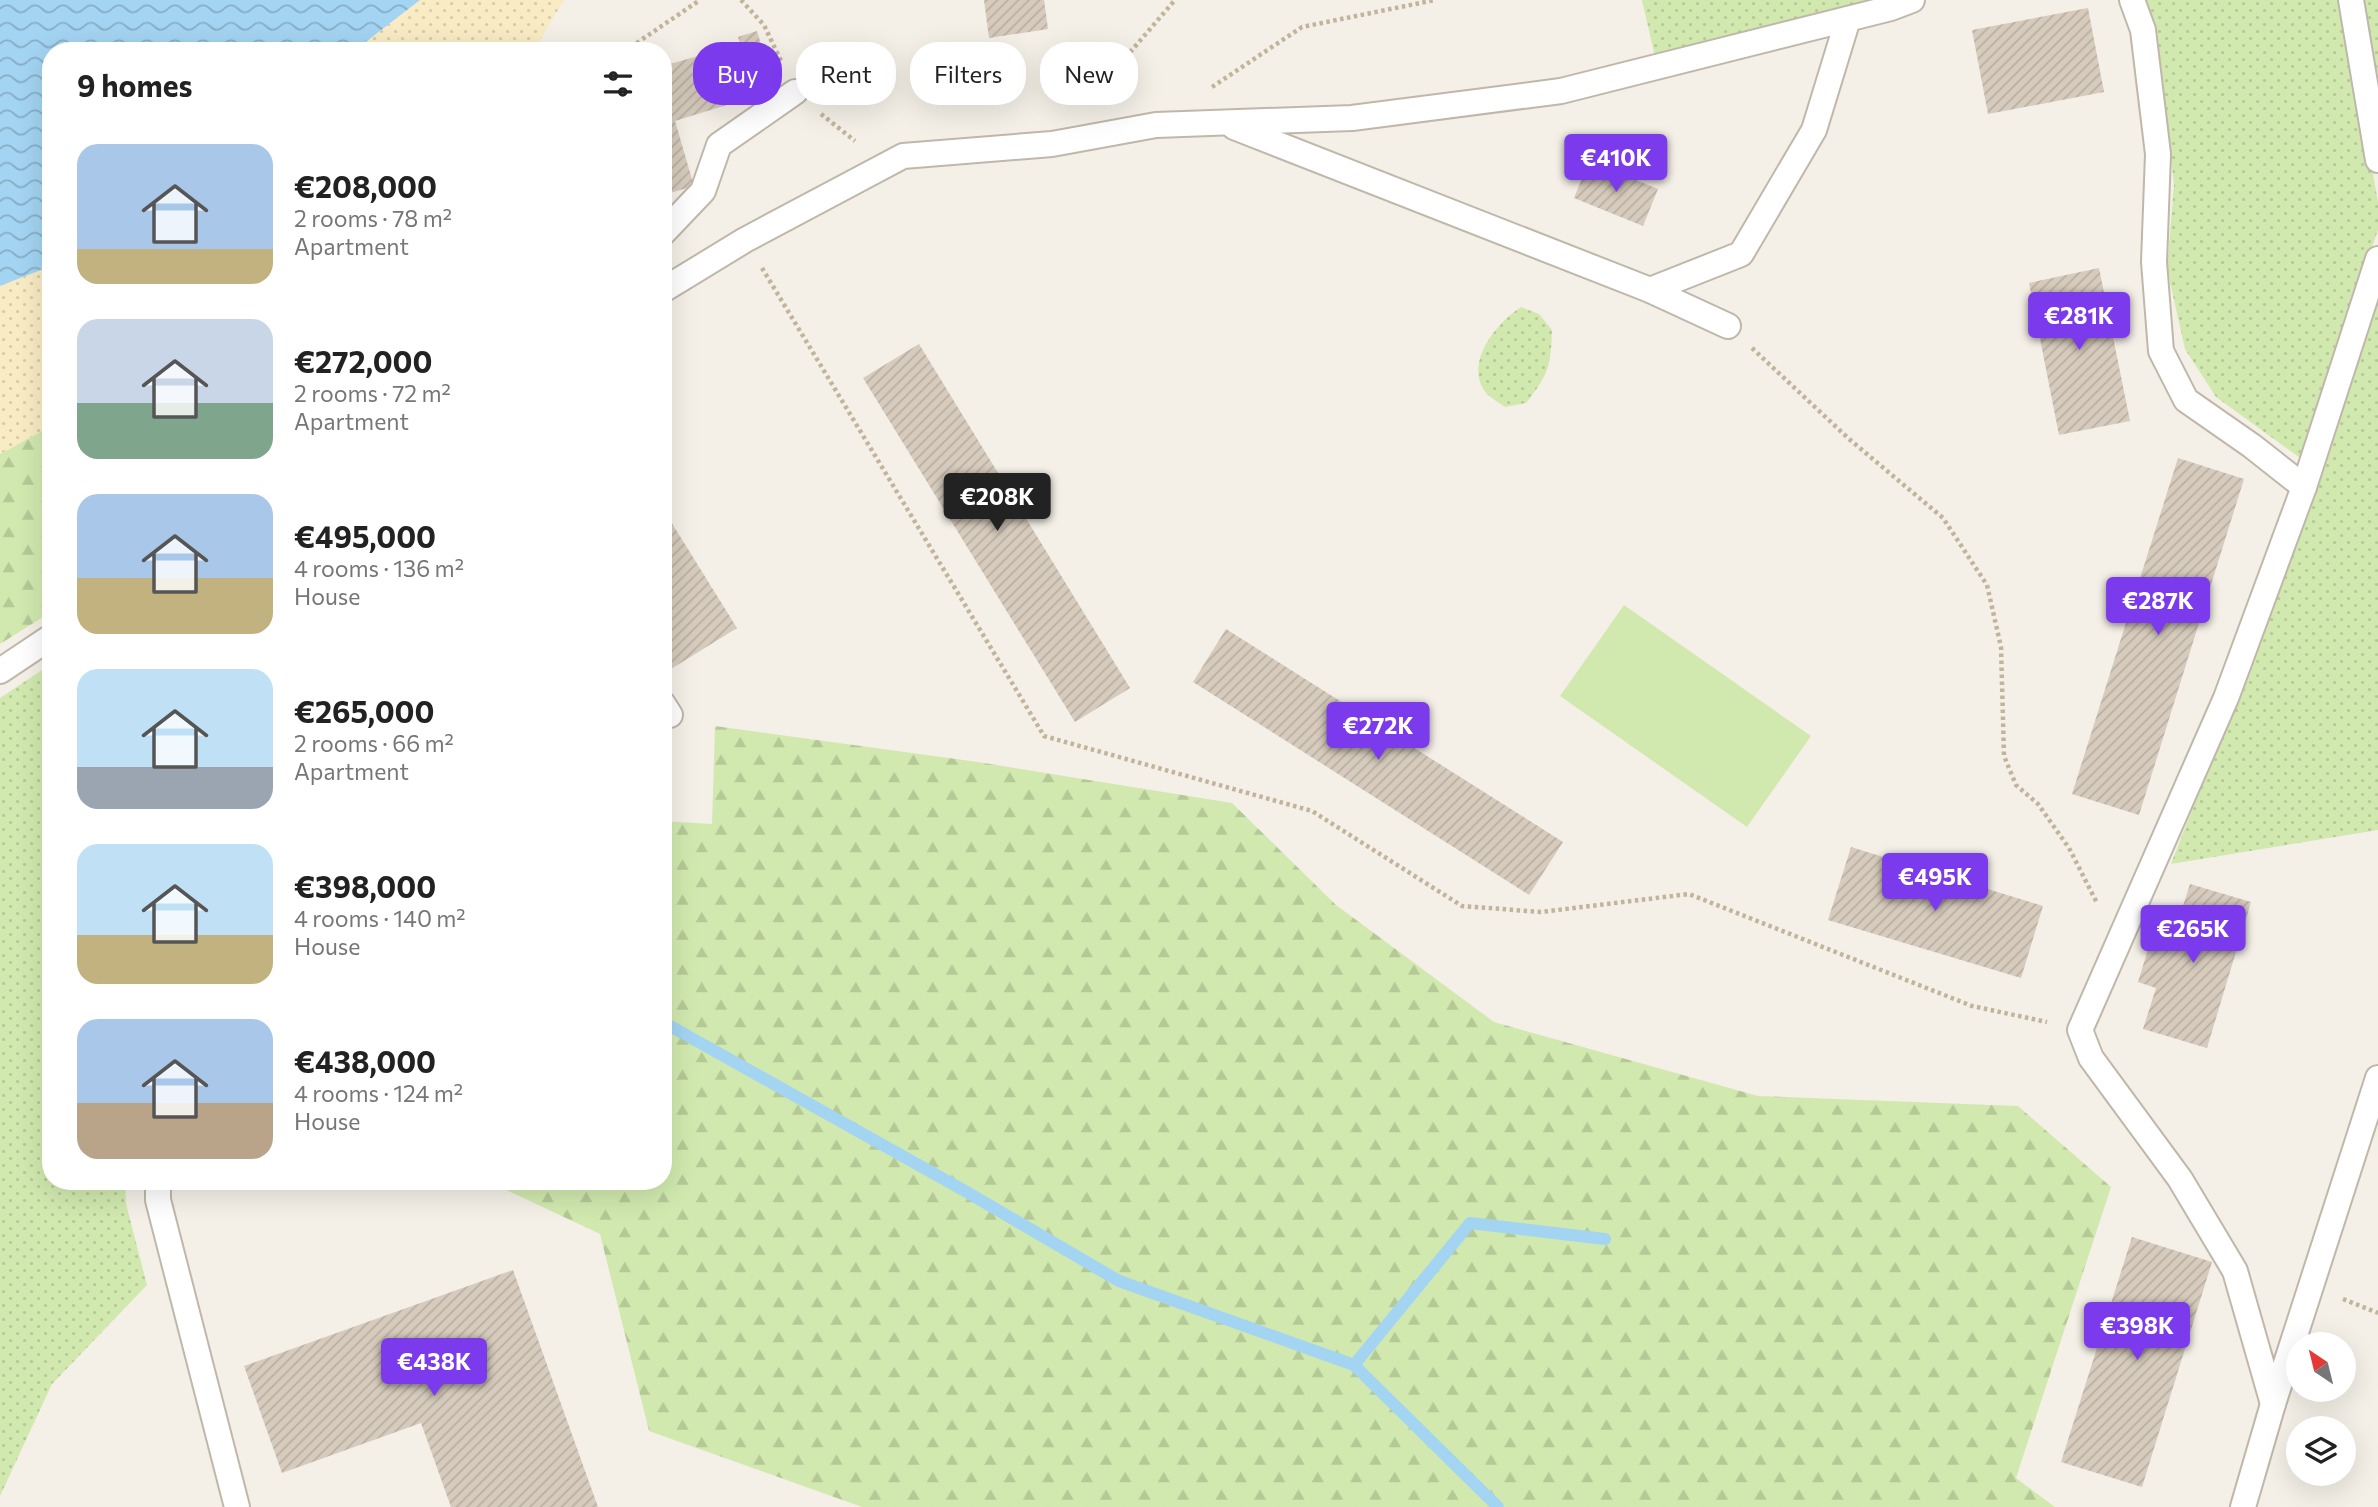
<!DOCTYPE html>
<meta charset="utf-8">
<style>
body{margin:0;font-family:Commissioner,sans-serif;background:#f6f6f6;color:#222;height:100vh;display:flex;flex-direction:column;font-size:26px;white-space:nowrap}
*{box-sizing:border-box;margin:0}
p{font-size:23px;color:#767676}
.icon{flex:none;width:38px;height:38px;fill:none;stroke:currentColor;stroke-width:2;stroke-linecap:round;stroke-linejoin:round}
.map{position:relative;flex:1;overflow:hidden}
.sheet{position:absolute;left:42px;top:42px;width:630px;height:1148px;display:flex;flex-direction:column;background:#fff;border-radius:28px;box-shadow:0 7px 28px #0002}
.sheet>*{flex:none}
.guide{position:absolute;left:693px;top:42px;width:665px;height:63px;display:flex;gap:14px}
.needle{width:46px;rotate:325deg}
.controls{position:absolute;left:2286px;top:1332px;display:grid;gap:14px}
.controls a{display:grid;place-items:center;width:70px;height:70px;border-radius:50%;background:#fff;box-shadow:0 7px 28px #0002;font-size:35px}
.price{position:absolute;translate:-50% -60px;padding:0 16px;border-radius:7px;background:#7c3aed;color:#fff;font-size:23px;line-height:46px;filter:drop-shadow(0 2px 4px #0008)}
.price::after{content:'';position:absolute;left:50%;top:42px;width:21px;height:16px;margin-left:-10px;background:inherit;clip-path:polygon(0 0,100% 0,50% 100%)}
.price.current{background:#222;color:#fff}
ul{padding:0;list-style:none}
li{display:flex;align-items:center;gap:21px;height:175px;padding:0 35px}
li span{display:grid;place-items:center;flex:none;width:196px;height:140px;border-radius:21px;color:#555}
li>.icon{margin-inline-start:auto}
span .icon{width:84px;height:84px;fill:#fffc;stroke-width:1}
li b{font-size:30px}
h2{display:flex;justify-content:space-between;align-items:center;height:84px;padding:0 35px;font-size:30px}
.tag{padding:0 24px;border-radius:28px;background:#fff;box-shadow:0 7px 28px #0002;font-size:24px;line-height:63px}
.tag.current{background:#7c3aed;color:#fff}
.map>svg:first-child{display:block}
.grass{fill:url(#grass-dots)}
.forest{fill:url(#forest-firs)}
.sand{fill:url(#sand-dots)}
.park{fill:#d1e9af}
.water{fill:url(#water-waves)}
.lines{fill:none;stroke-linecap:round;stroke-linejoin:round}
.stream{stroke:#a3d4f2;stroke-width:12}
.building{fill:url(#building-hatch)}
.service-casing{stroke:#c0b7aa;stroke-width:28}
.path{stroke:#c2b39b;stroke-width:4.5;stroke-dasharray:3.5 3.5;stroke-linecap:butt}
.service{stroke:#fff;stroke-width:24}
</style>
<div class="map">
<svg width="2378" height="1507" viewBox="0 0 2378 1507">
<defs>
<pattern id="grass-dots" width="8" height="8" patternUnits="userSpaceOnUse" patternTransform="scale(1.75)"><rect width="8" height="8" fill="#d1e9af"/><path d="M2 2h.1M6 6h.1" fill="none" stroke="#b5c997" stroke-width="1.8" stroke-linecap="round"/></pattern>
<pattern id="forest-firs" width="22" height="20" patternUnits="userSpaceOnUse" patternTransform="scale(1.75)"><rect width="22" height="20" fill="#d1e9af"/><path d="M5 1l3.5 6h-7zM16 11l3.5 6h-7z" fill="#b5c997"/></pattern>
<pattern id="sand-dots" width="8" height="8" patternUnits="userSpaceOnUse" patternTransform="scale(1.75)"><rect width="8" height="8" fill="#f9ebc3"/><path d="M2 2h.1M6 6h.1" fill="none" stroke="#d7cba8" stroke-width="1.8" stroke-linecap="round"/></pattern>
<pattern id="water-waves" width="16" height="10" patternUnits="userSpaceOnUse" patternTransform="scale(1.75)"><rect width="16" height="10" fill="#a3d4f2"/><path d="M0 5q4-4 8 0t8 0" fill="none" stroke="#87adc5"/></pattern>
<pattern id="building-hatch" width="6" height="6" patternUnits="userSpaceOnUse" patternTransform="scale(1.75)"><rect width="6" height="6" fill="#d6cbbc"/><path d="M-1 1l2-2M0 6l6-6M5 7l2-2" fill="none" stroke="#b9afa2"/></pattern>
</defs>
<rect width="100%" height="100%" fill="#f4f0e7"/>
<g class="grass">
<polygon points="1642,0 1873,0 1655,57"/>
<polygon points="2145,0 2342,0 2378,202 2378,230 2300,458 2216,397 2185,349 2167,269 2174,185 2157,29"/>
<polygon points="2364,0 2378,0 2378,76"/>
<polygon points="2378,291 2378,830 2171,864 2325,467"/>
<path d="M1521,307L1539,314L1552,330C1551,366 1548,376 1526,403L1505,407C1500,403 1492,399 1487,394C1462,365 1496,323 1521,307Z"/>
<polygon points="51,664 51,1181 125,1181 126,1204 147,1285 52,1384 0,1496 0,698"/>
</g>
<g class="forest">
<polygon points="51,426 51,612 0,644 0,454"/>
<polygon points="715,726 978,762 1232,803 1336,905 1494,1022 1758,1096 2018,1106 2111,1187 2016,1478 2055,1507 862,1507 649,1431 600,1234 487,1181 663,1181 663,821 712,824"/>
</g>
<g class="sand">
<polygon points="420,0 564,0 539,42 529,51 354,51"/>
<polygon points="51,266 51,426 0,454 0,286"/>
</g>
<polygon class="park" points="1624,605 1811,736 1747,827 1560,696"/>
<polygon class="water" points="0,0 420,0 354,51 51,51 51,266 0,286"/>
<g class="lines">
<g class="stream">
<polyline points="663,1022 965,1191 1119,1281 1354,1365 1498,1507"/>
<polyline points="1354,1365 1470,1223 1605,1239"/>
</g>
</g>
<g class="building">
<polygon points="984,0 1044,0 1048,29 989,38"/>
<polygon points="2088,8 2104,92 1988,114 1972,30"/>
<polygon points="757,31 775,90 675,121 694,186 663,195 663,66 740,44 738,37"/>
<polygon points="1589,161 1658,189 1643,226 1574,198"/>
<polygon points="2099,268 2130,421 2059,435 2029,283"/>
<polygon points="919,344 1130,688 1075,722 863,378"/>
<polygon points="2178,458 2244,479 2139,815 2072,794"/>
<polygon points="663,509 737,628 671,669 663,657"/>
<polygon points="1226,629 1563,842 1529,895 1193,682"/>
<polygon points="1851,847 2043,906 2021,978 1828,920"/>
<polygon points="2190,884 2251,902 2207,1048 2143,1029 2156,988 2138,982 2157,920 2177,925"/>
<polygon points="2132,1237 2212,1262 2142,1487 2061,1462"/>
<polygon points="513,1270 598,1507 451,1507 421,1423 282,1473 244,1366"/>
</g>
<g class="lines">
<g class="service-casing">
<g id="service">
<polyline points="2132,0 2143,30 2158,154 2154,262 2161,351 2186,400 2252,446 2304,487"/>
<polyline points="2351,0 2378,160"/>
<polyline points="1234,127 1650,290 1728,326"/>
<polyline points="663,233 703,191 719,145 795,92"/>
<polyline points="663,290 745,240 903,156 1052,144 1156,125 1352,118 1561,91 1891,8 1912,0"/>
<polyline points="1650,290 1741,254 1814,130 1848,19"/>
<polyline points="0,671 51,637"/>
<polyline points="663,704 670,715"/>
<polyline points="158,1181 158,1200 237,1507"/>
<polyline points="2273,1404 2235,1271 2180,1179 2091,1058 2080,1030 2226,698 2304,487 2378,259"/>
<polyline points="2243,1507 2273,1404 2378,1078"/>
</g>
</g>
<g class="path">
<polyline points="741,0 764,25 781,61"/>
<polyline points="625,51 700,0"/>
<polyline points="1212,87 1302,27 1435,0"/>
<polyline points="1089,100 1175,0"/>
<polyline points="821,114 855,141"/>
<polyline points="762,268 1044,736 1312,811 1462,906 1541,912 1689,894 1972,1006 2047,1022"/>
<polyline points="1752,348 1848,438 1943,518 1987,585 2001,647 2004,756 2016,785 2038,804 2069,848 2097,903"/>
<polyline points="2343,1299 2378,1313"/>
</g>
<use href="#service" class="service"/>
</g>
</svg>
<div class="controls">
<a><svg class="needle" viewBox="-14 -14 28 28"><path d="M0-13l5 13h-10z" fill="#e53935"/><path d="M0 13l5-13h-10z" fill="#767676"/></svg></a>
<a><svg class="icon" aria-label="layers" viewBox="0 0 24 24"><path d="M12 4l9 5-9 5-9-5zM3 14l9 5 9-5"/></svg></a>
</div>
<b class="price" style="left:1616px;top:194px">€410K</b>
<b class="price" style="left:2079px;top:352px">€281K</b>
<b class="price current" style="left:997px;top:533px">€208K</b>
<b class="price" style="left:2158px;top:637px">€287K</b>
<b class="price" style="left:1378px;top:762px">€272K</b>
<b class="price" style="left:1935px;top:913px">€495K</b>
<b class="price" style="left:2193px;top:965px">€265K</b>
<b class="price" style="left:2137px;top:1362px">€398K</b>
<b class="price" style="left:434px;top:1398px">€438K</b>
<div class="guide">
<a class="tag current">Buy</a>
<a class="tag">Rent</a>
<a class="tag">Filters</a>
<a class="tag">New</a>
</div>
<section class="sheet">
<h2>9 homes<svg class="icon" aria-label="filters" viewBox="0 0 24 24"><path d="M4 7h16M4 17h16"/><circle cx="9" cy="7" r="2"/><circle cx="15" cy="17" r="2"/></svg></h2>
<ul>
<li><span style="background:linear-gradient(#a9c7e8 75%,#c2b280 0)"><svg class="icon" aria-label="home" viewBox="0 0 24 24"><path d="M3 11l9-7 9 7M6 9v11h12V9"/></svg></span><div><b>€208,000</b><p>2 rooms · 78 m²</p><p>Apartment</p></div></li>
<li><span style="background:linear-gradient(#c9d6e8 60%,#7fa58c 0)"><svg class="icon" aria-label="home" viewBox="0 0 24 24"><path d="M3 11l9-7 9 7M6 9v11h12V9"/></svg></span><div><b>€272,000</b><p>2 rooms · 72 m²</p><p>Apartment</p></div></li>
<li><span style="background:linear-gradient(#a9c7e8 60%,#c2b280 0)"><svg class="icon" aria-label="home" viewBox="0 0 24 24"><path d="M3 11l9-7 9 7M6 9v11h12V9"/></svg></span><div><b>€495,000</b><p>4 rooms · 136 m²</p><p>House</p></div></li>
<li><span style="background:linear-gradient(#bfe0f5 70%,#9aa5b1 0)"><svg class="icon" aria-label="home" viewBox="0 0 24 24"><path d="M3 11l9-7 9 7M6 9v11h12V9"/></svg></span><div><b>€265,000</b><p>2 rooms · 66 m²</p><p>Apartment</p></div></li>
<li><span style="background:linear-gradient(#bfe0f5 65%,#c2b280 0)"><svg class="icon" aria-label="home" viewBox="0 0 24 24"><path d="M3 11l9-7 9 7M6 9v11h12V9"/></svg></span><div><b>€398,000</b><p>4 rooms · 140 m²</p><p>House</p></div></li>
<li><span style="background:linear-gradient(#a9c7e8 60%,#b9a48a 0)"><svg class="icon" aria-label="home" viewBox="0 0 24 24"><path d="M3 11l9-7 9 7M6 9v11h12V9"/></svg></span><div><b>€438,000</b><p>4 rooms · 124 m²</p><p>House</p></div></li>
</ul>
</section>
</div>
